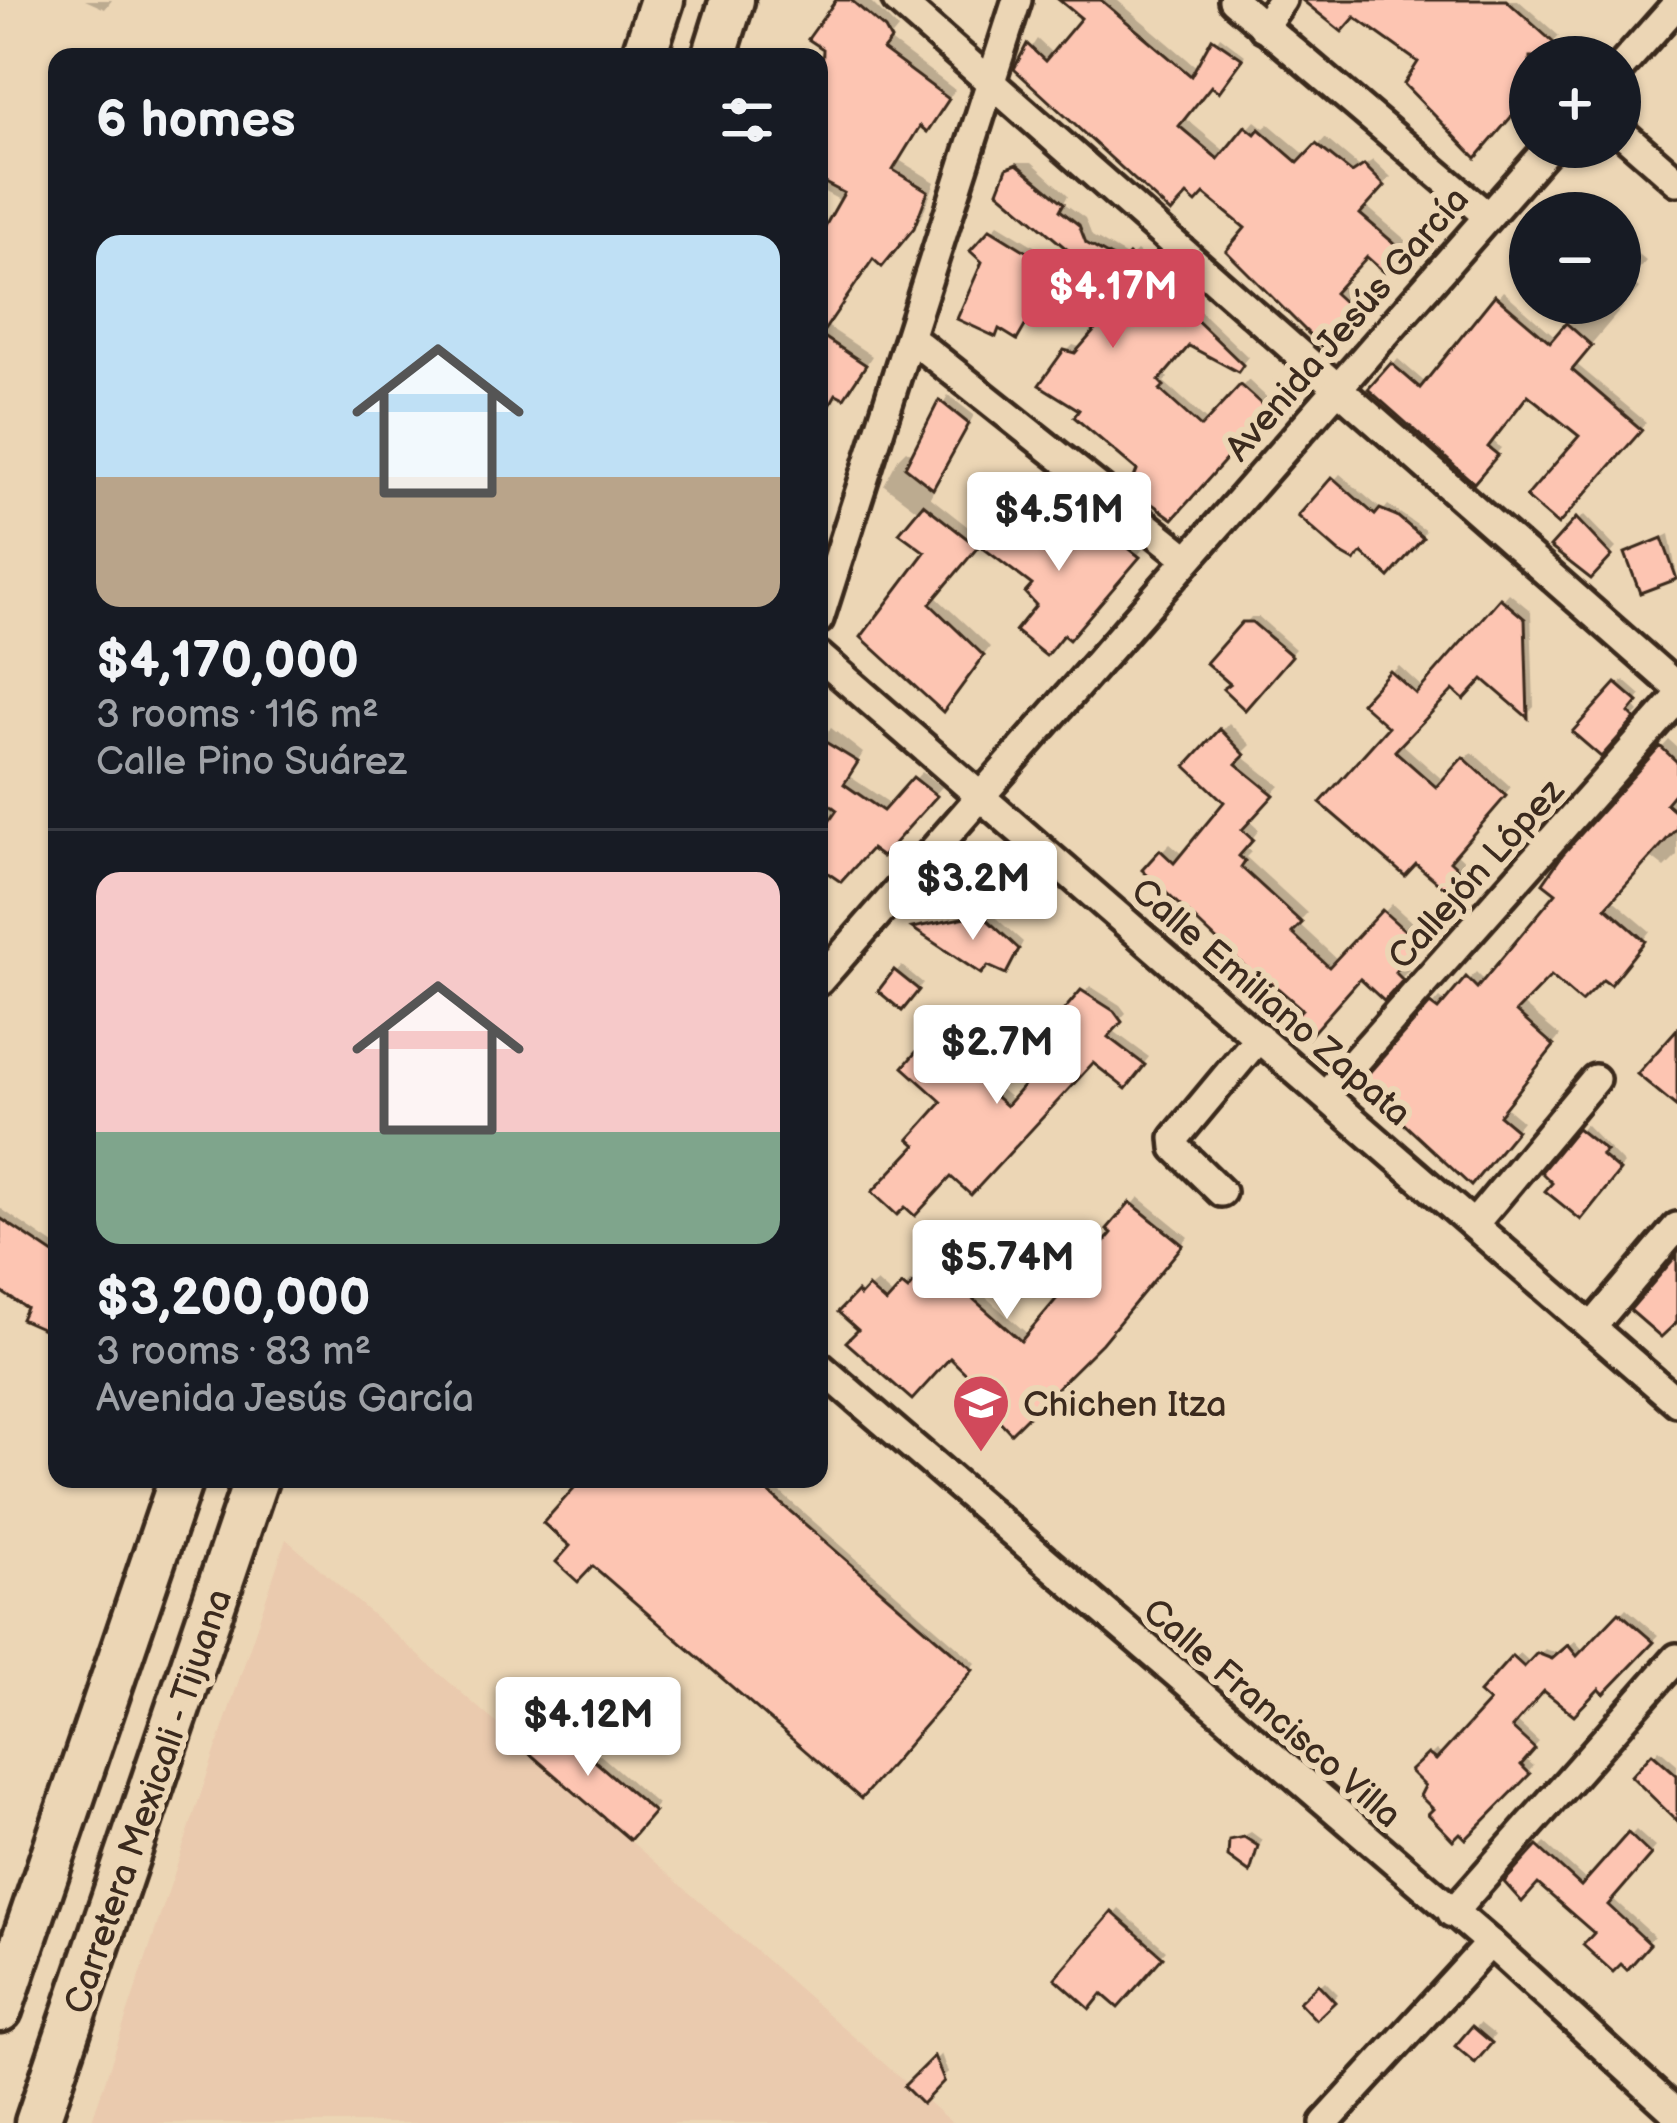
<!DOCTYPE html>
<meta charset="utf-8">
<style>
body{margin:0;font-family:"Balsamiq Sans",sans-serif;background:#20242c;color:#f1f3f6;height:100vh;display:flex;flex-direction:column;font-size:45px;white-space:nowrap}
*{box-sizing:border-box;margin:0}
p{font-size:39px;color:#9ea1a6}
.icon{flex:none;width:66px;height:66px;fill:none;stroke:currentColor;stroke-width:2;stroke-linecap:round;stroke-linejoin:round}
.map{position:relative;flex:1;overflow:hidden}
.drawer{position:absolute;left:48px;top:48px;width:780px;height:1440px;display:flex;flex-direction:column;background:#171b24;border-radius:24px;box-shadow:0 3px 9px #0004}
.drawer>*{flex:none}
.tools{position:absolute;left:1509px;top:36px;display:grid;gap:24px}
.tools a{display:grid;place-items:center;width:132px;height:132px;border-radius:50%;background:#171b24;box-shadow:0 3px 9px #0004;font-size:60px}
.price{position:absolute;translate:-50% -102px;padding:0 27px;border-radius:12px;background:#fff;color:#222;font-size:39px;line-height:78px;filter:drop-shadow(0 3px 6px #0008)}
.price::after{content:'';position:absolute;left:50%;top:72px;width:36px;height:27px;margin-left:-18px;background:inherit;clip-path:polygon(0 0,100% 0,50% 100%)}
.price.active{background:#d1495b;color:#fff}
ul{padding:0;list-style:none}
li{display:grid;align-content:center;gap:24px;height:636px;padding:0 48px}
li+li{border-top:3px solid #363941}
li span{display:grid;place-items:center;height:372px;border-radius:24px;color:#555}
li>.icon{margin-inline-start:auto}
span .icon{width:216px;height:216px;fill:#fffc;stroke-width:1}
li b{font-size:51px}
h2{display:flex;justify-content:space-between;align-items:center;height:144px;padding:0 48px;font-size:51px}
.map>svg:first-child{display:block}
.built{fill:#eacaae}
.shadow{fill:#0003}
.building{fill:#fdc5b2;stroke:#3b2a1e;stroke-width:3}
.lines{fill:none;stroke-linecap:round;stroke-linejoin:round}
.minor-casing{stroke:#3b2a1e;stroke-width:36}
.primary-casing{stroke:#3b2a1e;stroke-width:51}
.minor{stroke:#ecd6b5;stroke-width:27}
.primary{stroke:#ecd6b5;stroke-width:42}
.labels{text-anchor:middle;stroke-width:12;stroke-linejoin:round;paint-order:stroke}
.street-label{font-size:36px;fill:#3b2a1e;stroke:#ecd6b5}
.poi-label{font-size:36px;fill:#3b2a1e;stroke:#ecd6b5;text-anchor:start}
</style>
<div class="map">
<svg width="1677" height="2123" viewBox="0 0 1677 2123">
<rect width="100%" height="100%" fill="#ecd6b5"/>
<filter id="ink" filterUnits="userSpaceOnUse"><feTurbulence type="fractalNoise" baseFrequency=".00833" numOctaves="2"/><feDisplacementMap in="SourceGraphic" scale="24" xChannelSelector="R" yChannelSelector="G"/><feConvolveMatrix kernelMatrix="1 2 1 2 8 2 1 2 1" color-interpolation-filters="sRGB"/></filter>
<g filter="url(#ink)">
<polygon class="built" points="286,1539 952,2123 91,2123"/>
<g class="shadow">
<polygon points="85,0 112,0 105,9"/>
<polygon points="840,0 869,0 898,29 889,40 955,90 927,128 922,124 899,160 935,182 922,216 890,254 874,257 827,326 872,356 852,386 844,395 839,391 819,425 819,243 843,202 819,189 819,61"/>
<polygon points="1077,0 1117,0 1199,69 1220,36 1245,55 1226,81 1211,83 1184,117 1227,153 1255,121 1264,128 1269,124 1308,157 1325,138 1361,168 1373,160 1391,177 1365,205 1408,242 1384,268 1368,253 1339,284 1361,304 1324,345 1249,227 1205,190 1017,69 1037,39 1054,55 1085,17"/>
<polygon points="1333,0 1518,0 1559,36 1540,57 1530,57 1530,92 1422,62"/>
<polygon points="1017,162 1032,162 1068,195 1064,203 1085,218 1092,236 1130,258 1137,251 1248,357 1238,369 1189,342 1164,373 1168,378 1164,382 1210,423 1248,380 1273,403 1172,515 1141,470 1083,410 1066,352 1073,345 1083,348 1120,306 1056,272 1023,330 1002,327 995,333 986,262 974,251 998,224 1062,263 1072,249 1010,169"/>
<polygon points="1620,239 1646,261 1629,280 1639,288 1575,363 1646,422 1558,521 1583,436 1529,391 1492,440 1501,448 1474,479 1373,389 1398,359 1427,384 1503,291 1557,338 1588,303 1620,303"/>
<polygon points="948,395 974,415 930,497 986,541 1007,512 1035,536 1062,504 1106,541 1117,529 1143,549 1075,630 1036,585 981,542 935,596 990,647 950,700 865,637 929,551 920,512 884,485 899,457 906,450 914,455"/>
<polygon points="819,445 830,449 819,491"/>
<polygon points="1340,474 1383,511 1388,505 1426,531 1389,573 1362,550 1302,516"/>
<polygon points="1584,515 1616,548 1591,575 1555,546"/>
<polygon points="1669,534 1677,575 1642,589 1629,554"/>
<polygon points="1509,593 1531,611 1534,707 1528,713 1483,675 1453,686 1400,742 1445,782 1472,752 1511,787 1455,852 1469,865 1456,881 1416,861 1405,872 1392,673 1399,666 1424,689"/>
<polygon points="1251,617 1259,617 1295,649 1245,706 1234,683 1211,663"/>
<polygon points="1624,680 1641,695 1633,705 1639,712 1601,753 1576,732"/>
<polygon points="1229,723 1251,745 1241,755 1280,786 1248,820 1259,830 1245,847 1251,852 1246,857 1307,913 1298,923 1339,961 1392,904 1425,934 1400,962 1409,970 1384,997 1361,976 1306,1009 1162,852 1170,844 1184,856 1229,802 1190,766"/>
<polygon points="831,728 863,753 849,776 891,804 922,772 942,787 881,853 871,845 819,866 819,742"/>
<polygon points="1669,740 1677,747 1677,856 1665,868 1648,855 1611,898 1650,931 1617,974 1551,972 1521,1003 1560,1036 1504,1106 1522,1121 1478,1174 1364,1082 1440,998 1447,1004 1476,972 1486,982 1561,893 1566,856"/>
<polygon points="987,910 1023,942 1011,964 916,928"/>
<polygon points="902,966 923,983 902,1007 896,972"/>
<polygon points="1090,986 1120,1005 1126,1013 1111,1029 1149,1057 1132,1079 1093,1060 971,1190 920,1145 946,1101 907,1067 937,1034 1014,1101 1070,1036 1056,1024"/>
<polygon points="1585,1124 1624,1164 1586,1210 1580,1130"/>
<polygon points="1139,1197 1188,1237 1109,1332 993,1395 950,1354 862,1330 849,1305 877,1282 895,1298 911,1281 916,1285 957,1239 986,1264 973,1286 1030,1336"/>
<polygon points="0,1208 57,1247 57,1341 43,1333 47,1327 30,1307 0,1287"/>
<polygon points="586,1479 765,1479 976,1663 861,1795"/>
<polygon points="1626,1608 1658,1635 1604,1690 1544,1687 1516,1721 1539,1742 1524,1758 1534,1766 1466,1835 1437,1809 1428,1785 1415,1771 1436,1750 1443,1756 1494,1702 1483,1693 1520,1653 1531,1663 1545,1649 1561,1654 1575,1641 1585,1652"/>
<polygon points="553,1714 657,1804 630,1836 525,1746"/>
<polygon points="1659,1749 1677,1764 1677,1807 1635,1776"/>
<polygon points="1636,1830 1655,1847 1611,1897 1654,1936 1627,1965 1538,1880 1508,1882 1545,1843 1588,1882"/>
<polygon points="1251,1832 1262,1840 1250,1869 1232,1842"/>
<polygon points="1119,1909 1166,1950 1117,2004 1103,1991 1059,1977"/>
<polygon points="1325,1981 1338,1994 1316,2016 1303,2002"/>
<polygon points="1480,2023 1495,2035 1475,2059 1459,2046"/>
<polygon points="941,2054 948,2073 922,2099 909,2086"/>
</g>
<g class="building">
<polygon points="836,0 851,0 885,29 891,40 883,50 949,99 927,132 920,126 893,170 928,191 914,228 882,267 873,259 821,335 866,365 844,398 836,394 819,424 819,237 844,193 819,180 823,49 808,39"/>
<polygon points="1059,0 1101,0 1191,76 1212,38 1243,59 1219,92 1211,86 1179,126 1218,159 1245,126 1255,134 1259,129 1298,163 1316,144 1352,173 1364,165 1385,186 1360,214 1403,251 1384,272 1367,257 1334,293 1356,313 1324,349 1226,251 1245,228 1204,194 1196,203 1187,195 1171,213 1014,69 1027,44 1045,61 1081,18"/>
<polygon points="1302,0 1506,0 1555,44 1543,57 1530,57 1530,95 1476,158 1404,84 1418,62 1355,17 1342,32"/>
<polygon points="1017,164 1064,203 1060,210 1079,225 1086,243 1122,263 1129,255 1243,365 1238,372 1189,346 1159,381 1164,386 1160,390 1201,427 1240,385 1269,411 1173,519 1130,488 1137,470 1074,417 1079,410 1039,385 1064,350 1075,353 1115,307 1055,274 1017,340 999,329 996,337 957,319 982,262 970,251 990,229 1055,269 1068,250 998,191 1007,168"/>
<polygon points="1495,295 1550,342 1566,323 1592,346 1572,370 1642,430 1558,525 1526,497 1579,436 1528,395 1488,447 1498,455 1474,483 1368,389 1391,363 1420,388"/>
<polygon points="939,400 969,424 933,489 905,467"/>
<polygon points="1332,477 1375,515 1380,509 1397,516 1423,538 1389,577 1362,553 1354,561 1340,553 1298,516"/>
<polygon points="923,504 978,547 930,604 984,656 943,712 861,637 925,552 899,533"/>
<polygon points="1054,508 1099,546 1109,533 1140,557 1069,640 1063,635 1046,656 1015,631 1036,605 1025,593 1032,585 979,545 999,516 1028,541"/>
<polygon points="1576,518 1612,556 1591,579 1550,547"/>
<polygon points="1662,538 1677,579 1640,593 1625,553"/>
<polygon points="1500,598 1525,619 1528,718 1483,679 1464,700 1453,690 1395,751 1436,787 1463,757 1506,796 1450,861 1464,874 1449,892 1416,864 1405,876 1320,803 1388,727 1361,703 1390,671 1416,694"/>
<polygon points="1242,622 1252,622 1292,656 1245,710 1223,689 1230,684 1206,663"/>
<polygon points="1616,683 1638,702 1629,713 1635,719 1601,757 1572,732"/>
<polygon points="1220,729 1245,755 1236,764 1274,795 1242,830 1253,840 1239,856 1245,861 1241,867 1302,923 1292,933 1329,967 1382,910 1420,944 1395,972 1403,980 1384,1001 1360,979 1308,1038 1290,1022 1302,1009 1258,971 1254,975 1142,870 1160,850 1174,863 1224,802 1186,766"/>
<polygon points="819,738 858,762 844,784 883,811 913,777 937,796 882,857 871,849 841,882 819,867 819,836 837,810 830,805 819,822"/>
<polygon points="1660,746 1677,762 1677,790 1666,803 1677,812 1677,828 1606,907 1645,941 1610,985 1603,980 1581,1002 1551,976 1516,1012 1554,1046 1499,1115 1517,1130 1471,1186 1360,1083 1430,1004 1438,1010 1466,977 1477,988 1556,893 1543,883 1563,854"/>
<polygon points="981,914 1019,949 1006,974 988,966 981,974 912,928"/>
<polygon points="894,970 919,990 902,1011 878,991"/>
<polygon points="1081,990 1114,1011 1122,1022 1108,1037 1145,1065 1126,1089 1093,1063 971,1195 951,1177 915,1216 905,1207 897,1215 872,1192 916,1145 909,1139 942,1102 903,1067 928,1038 1006,1106 1066,1037 1052,1024"/>
<polygon points="1677,1029 1677,1107 1637,1074"/>
<polygon points="1577,1128 1606,1151 1601,1155 1620,1171 1581,1220 1545,1191 1552,1183 1541,1172"/>
<polygon points="1130,1202 1183,1245 1102,1343 1011,1433 982,1402 988,1395 950,1358 912,1400 846,1342 858,1330 838,1312 857,1292 860,1296 868,1287 886,1303 902,1285 908,1290 948,1244 979,1272 981,1280 969,1295 1021,1341 1112,1233 1107,1229"/>
<polygon points="0,1218 57,1256 57,1335 21,1319 26,1308 0,1291"/>
<polygon points="1677,1255 1677,1322 1661,1337 1630,1310"/>
<polygon points="582,1479 753,1479 973,1670 861,1799 593,1566 578,1582 556,1562 570,1546 543,1523"/>
<polygon points="1619,1612 1654,1642 1604,1694 1599,1689 1574,1715 1544,1691 1512,1728 1535,1749 1521,1765 1530,1774 1466,1839 1460,1833 1453,1840 1428,1814 1433,1809 1420,1796 1425,1786 1410,1771 1428,1754 1436,1760 1489,1702 1479,1693 1512,1656 1524,1667 1537,1653 1552,1659 1568,1645 1577,1656"/>
<polygon points="545,1718 654,1812 630,1840 521,1746"/>
<polygon points="1652,1753 1677,1775 1677,1821 1631,1776"/>
<polygon points="1628,1833 1651,1855 1608,1905 1650,1944 1627,1970 1621,1964 1613,1972 1583,1945 1594,1933 1538,1884 1522,1902 1504,1882 1537,1846 1581,1886"/>
<polygon points="1244,1837 1258,1846 1250,1873 1228,1857 1229,1840"/>
<polygon points="1112,1912 1163,1957 1118,2008 1102,1994 1090,2009 1055,1978"/>
<polygon points="1318,1984 1335,2002 1316,2020 1299,2002"/>
<polygon points="1472,2026 1492,2043 1475,2063 1455,2046"/>
<polygon points="934,2056 944,2081 922,2104 904,2086"/>
</g>
<g class="lines">
<g class="minor-casing">
<g id="minor">
<polyline points="897,0 1677,687"/>
<polyline points="1233,0 1486,215"/>
<polyline points="1263,27 1282,0"/>
<polyline points="1620,68 1677,4"/>
<polyline points="1620,131 1677,181"/>
<polyline points="912,339 1187,558"/>
<polyline points="819,619 1017,0"/>
<polyline points="819,656 1677,1402"/>
<polyline points="819,981 1549,147"/>
<polyline points="1326,1094 1677,699"/>
<polyline points="1221,1192 1176,1148 1175,1138 1259,1037"/>
<polyline points="1474,1224 1595,1079"/>
<polyline points="1592,1327 1677,1227"/>
<polyline points="819,1366 1490,1943 1677,2114"/>
<polyline points="1452,1913 1677,1658"/>
<polyline points="1325,2123 1490,1943"/>
</g>
</g>
<g class="primary-casing">
<g id="primary">
<polyline points="643,57 662,0"/>
<polyline points="714,57 732,0"/>
<polyline points="0,2010 181,1479"/>
<polyline points="37,2123 256,1479"/>
</g>
</g>
<use href="#minor" class="minor"/>
<use href="#primary" class="primary"/>
</g>
</g>
<defs>
<g id="school-pin" transform="scale(3)"><path d="M0 17L-7.5 6A9.5 9.5 0 1 1 7.5 6Z" fill="#d1495b" stroke="#ecd6b5"/><path d="M0-5L7-2L0 1L-7-2ZM-4 1L0 2.5L4 1V4Q0 6-4 4Z" fill="#fff"/></g>
</defs>
<g fill-rule="evenodd">
<use href="#school-pin" x="981" y="1403"/>
</g>
<g class="labels">
<g class="street-label">
<text transform="translate(1346 323) rotate(-49)" y="13">Avenida Jesús García</text>
<text transform="translate(1475 873) rotate(-48)" y="13">Callejón López</text>
<text transform="translate(1272 1001) rotate(41)" y="13">Calle Emiliano Zapata</text>
<text transform="translate(1273 1712) rotate(41)" y="13">Calle Francisco Villa</text>
<text transform="translate(147 1801) rotate(-71)" y="13">Carretera Mexicali - Tijuana</text>
</g>
<g class="poi-label">
<text x="1023" y="1416">Chichen Itza</text>
</g>
</g>
</svg>
<div class="tools">
<a>+</a>
<a>−</a>
</div>
<b class="price active" style="left:1113px;top:351px">$4.17M</b>
<b class="price" style="left:1059px;top:574px">$4.51M</b>
<b class="price" style="left:973px;top:943px">$3.2M</b>
<b class="price" style="left:997px;top:1107px">$2.7M</b>
<b class="price" style="left:1007px;top:1322px">$5.74M</b>
<b class="price" style="left:588px;top:1779px">$4.12M</b>
<section class="drawer">
<h2>6 homes<svg class="icon" aria-label="filters" viewBox="0 0 24 24"><path d="M4 7h16M4 17h16"/><circle cx="9" cy="7" r="2"/><circle cx="15" cy="17" r="2"/></svg></h2>
<ul>
<li><span style="background:linear-gradient(#bfe0f5 65%,#b9a48a 0)"><svg class="icon" aria-label="home" viewBox="0 0 24 24"><path d="M3 11l9-7 9 7M6 9v11h12V9"/></svg></span><div><b>$4,170,000</b><p>3 rooms · 116 m²</p><p>Calle Pino Suárez</p></div></li>
<li><span style="background:linear-gradient(#f6c9c9 70%,#7fa58c 0)"><svg class="icon" aria-label="home" viewBox="0 0 24 24"><path d="M3 11l9-7 9 7M6 9v11h12V9"/></svg></span><div><b>$3,200,000</b><p>3 rooms · 83 m²</p><p>Avenida Jesús García</p></div></li>
</ul>
</section>
</div>
